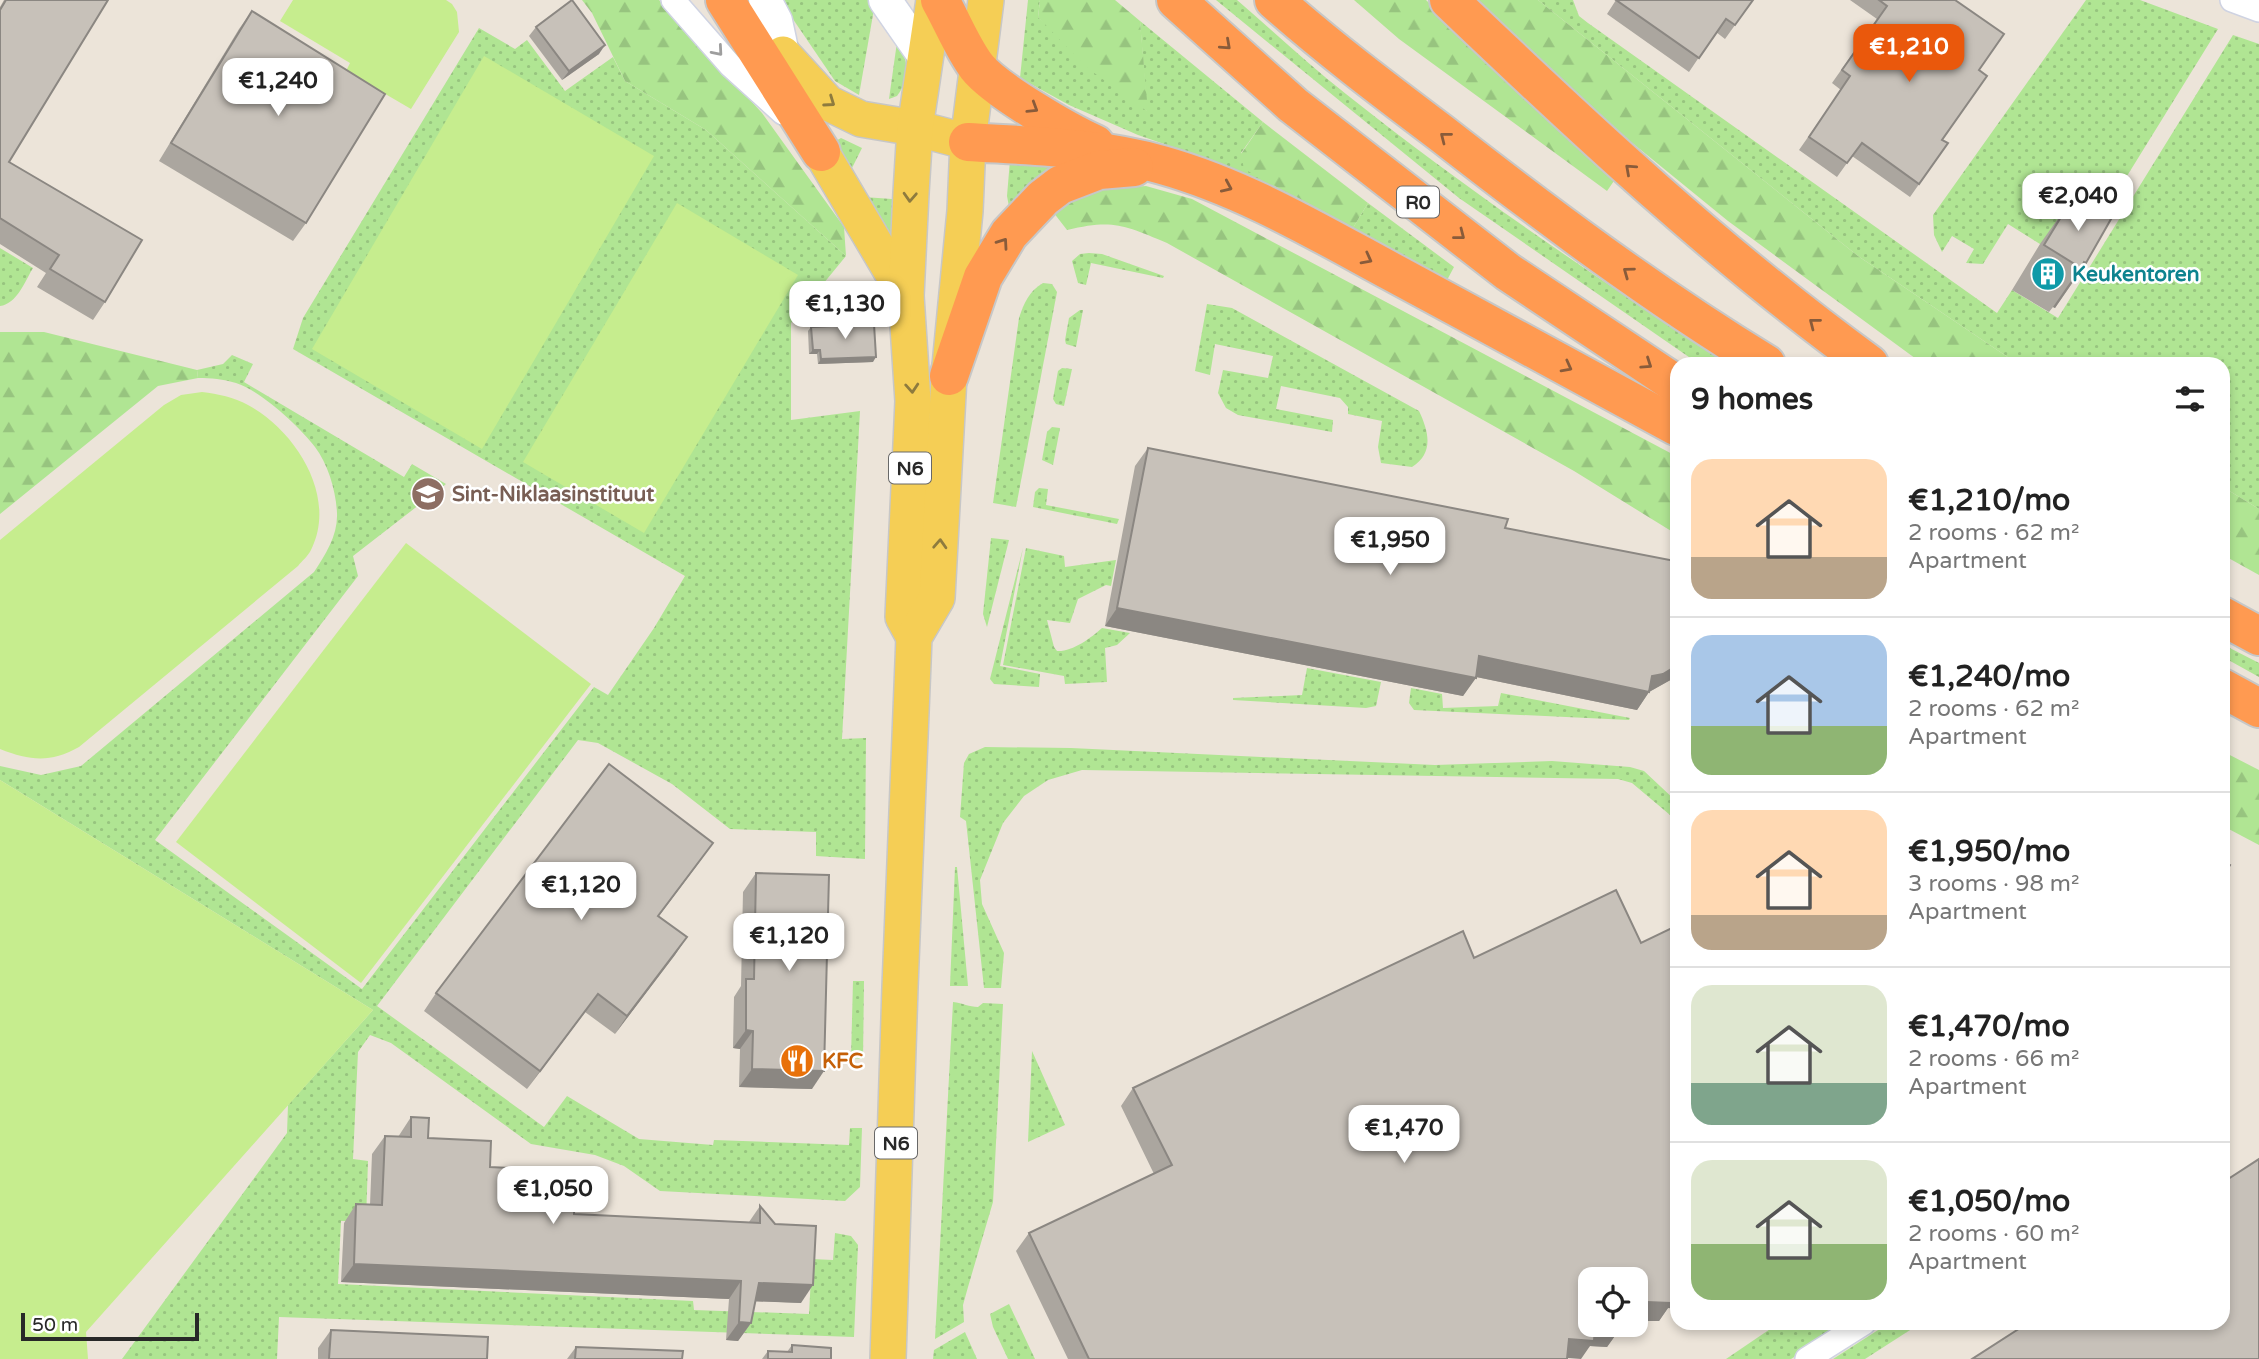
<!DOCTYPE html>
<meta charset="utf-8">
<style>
body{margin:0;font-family:"Varela Round",sans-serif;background:#f2f2f2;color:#222;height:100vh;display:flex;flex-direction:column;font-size:26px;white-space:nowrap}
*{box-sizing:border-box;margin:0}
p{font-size:23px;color:#767676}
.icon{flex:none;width:38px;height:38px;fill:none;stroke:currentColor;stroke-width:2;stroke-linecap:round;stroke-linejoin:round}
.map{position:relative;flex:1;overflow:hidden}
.side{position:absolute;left:1670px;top:357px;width:560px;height:973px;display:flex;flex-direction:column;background:#fff;border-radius:21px;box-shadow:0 4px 10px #0003}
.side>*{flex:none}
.controls{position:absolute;left:1578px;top:1267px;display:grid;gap:14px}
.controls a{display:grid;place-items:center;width:70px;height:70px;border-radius:14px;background:#fff;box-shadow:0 4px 10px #0003;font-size:35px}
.scale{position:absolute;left:21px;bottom:18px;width:178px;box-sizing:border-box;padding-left:7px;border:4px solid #282828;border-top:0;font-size:19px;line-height:24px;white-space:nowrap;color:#282828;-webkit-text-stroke:5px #fff;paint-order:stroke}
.price{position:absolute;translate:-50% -60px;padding:0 16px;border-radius:14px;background:#fff;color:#222;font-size:23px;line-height:46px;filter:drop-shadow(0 2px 4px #0008)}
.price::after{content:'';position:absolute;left:50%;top:42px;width:21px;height:16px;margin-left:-10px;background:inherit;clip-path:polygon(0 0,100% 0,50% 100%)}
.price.active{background:#ea580c;color:#fff}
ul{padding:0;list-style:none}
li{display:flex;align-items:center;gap:21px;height:175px;padding:0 21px}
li+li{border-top:2px solid #e0e0e0}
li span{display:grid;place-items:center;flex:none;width:196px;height:140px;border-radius:21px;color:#555}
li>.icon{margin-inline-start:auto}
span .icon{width:84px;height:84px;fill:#fffc;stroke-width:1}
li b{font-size:30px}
h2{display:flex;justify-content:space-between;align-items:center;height:84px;padding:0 21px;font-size:30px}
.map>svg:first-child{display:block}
.grass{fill:url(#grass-dots)}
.forest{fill:url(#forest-firs)}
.pitch{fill:#c6ed8e}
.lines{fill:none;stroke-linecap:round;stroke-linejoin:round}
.street-casing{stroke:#cfd3e2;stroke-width:26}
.secondary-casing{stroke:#cfd3e2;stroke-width:35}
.primary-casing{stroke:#c7c7c7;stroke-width:38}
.highway-casing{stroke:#c7c7c7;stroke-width:42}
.street{stroke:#fff;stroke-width:23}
.secondary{stroke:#fff;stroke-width:32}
.primary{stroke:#f5ce55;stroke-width:35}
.highway{stroke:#ff9a51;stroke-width:38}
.wall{fill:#aba69f}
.shaded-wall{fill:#8b8782}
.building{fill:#c7c1b9;stroke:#8b8782;stroke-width:2}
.oneway{stroke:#895b3a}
.oneway2{stroke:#9e9e9e}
.oneway3{stroke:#8e7b3e}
.labels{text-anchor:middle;stroke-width:5;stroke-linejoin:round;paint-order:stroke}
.shield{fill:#fff;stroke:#686868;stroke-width:2}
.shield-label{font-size:19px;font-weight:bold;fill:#282828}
.culture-label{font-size:21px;font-weight:bold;fill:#0d838f;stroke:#fff;text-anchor:start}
.education-label{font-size:21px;font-weight:bold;fill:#785e54;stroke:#fff;text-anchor:start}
.food-label{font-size:21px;font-weight:bold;fill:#c56008;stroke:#fff;text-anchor:start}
</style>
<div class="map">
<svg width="2259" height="1359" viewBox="0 0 2259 1359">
<defs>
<pattern id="grass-dots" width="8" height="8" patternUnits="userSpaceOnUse" patternTransform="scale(1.75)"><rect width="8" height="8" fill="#b0e593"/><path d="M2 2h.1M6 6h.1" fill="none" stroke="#97c47f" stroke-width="1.8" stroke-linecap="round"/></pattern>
<pattern id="forest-firs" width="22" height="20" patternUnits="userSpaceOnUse" patternTransform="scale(1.75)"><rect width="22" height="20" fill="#b0e593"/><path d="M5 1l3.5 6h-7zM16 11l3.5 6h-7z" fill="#97c47f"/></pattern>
</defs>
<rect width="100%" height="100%" fill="#ece4d9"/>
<g class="grass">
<polygon points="780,0 868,0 874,9 859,95 835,81"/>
<polygon points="1028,0 1040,0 1038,17 1147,111 1140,21 1263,122 1241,153 1353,228 1368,203 1454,267 1445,284 1216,162 1138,135 1069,105 1020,78"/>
<path d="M1216,0H1237C1273,31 1308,64 1346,94C1468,191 1598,279 1729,364H1699L1459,198Z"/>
<polygon points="1538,0 1573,0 1579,16 1588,23 1997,313 2012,290 2058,318 2233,35 2259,44 2259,509 2223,487 2222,364 2018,364 1858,256"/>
<polygon points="2086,0 2140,0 2218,29 2075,260 2059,256 2008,224 1983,264 1966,263 1974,249 1952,236 1942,252 1934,235 1933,215"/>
<path d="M479,28L515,49L527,40L565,91L613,57L625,81L706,130L846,256L791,323V420L860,411L842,739L866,738L865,859L816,856V832L730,829L672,784L598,743L578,740L377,1006L544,1127L567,1096L639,1139L713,1145L714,1140L849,1145L850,1128H862L860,1187L845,1201L660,1191L624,1166L595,1155L531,1144L391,1043L370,1035L358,1052L353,1159L368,1161L366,1221H341L338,1284L693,1301L694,1310L809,1314L812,1259L833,1260L835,1233L851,1236L858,1245L854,1337L279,1317L277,1359H122L287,1133L288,1105L373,1010L0,780V766L41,775L81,766L314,572C326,554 338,535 337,513C336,491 328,464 315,447C299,426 261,391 236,383C223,379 211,378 198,378L197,370L223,364L232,355L253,364L244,382L404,477L412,464L446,484L353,556L358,576L155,840L362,989L594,687L608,695L654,628L685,576L293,349L303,318Z"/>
<path d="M897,42C909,59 910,79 897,96L889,99Z"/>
<polygon points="841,138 862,148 849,174 834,142"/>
<polygon points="1010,160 1071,164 1011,217 1007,196"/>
<polygon points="864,197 892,199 891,242"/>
<path d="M0,248L33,268C25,281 17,304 0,306Z"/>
<polygon points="1089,253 1102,254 1164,276 1163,278 1091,263 1086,285 1078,283 1072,261 1080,254"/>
<path d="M1043,283L1052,284L1057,292L1016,507L993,503L1019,318C1024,303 1029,291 1043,283Z"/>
<path d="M1207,304L1232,308L1419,411C1429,432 1434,453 1412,467L1381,463L1378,447L1382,421L1348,414V407L1340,398L1281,386L1276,409L1333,420L1332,432L1238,415L1226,408L1218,393L1223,370L1268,378L1273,356L1215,344L1210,375L1195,371Z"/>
<polygon points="1080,310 1083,310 1076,347 1066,344 1065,340 1069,318"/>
<polygon points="1062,368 1072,369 1064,406 1056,404 1053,399 1058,371"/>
<polygon points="1052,427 1060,428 1053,465 1042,460 1047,432"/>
<polygon points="1039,488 1048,489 1046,505 1119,519 1117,524 1033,507 1035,492"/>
<polygon points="991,538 1009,540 987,627 983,614"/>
<polygon points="1023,548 1000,666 1040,674 1039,687 994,684 990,679"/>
<path d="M1026,548L1064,556L1065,567L1116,560L1111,586L1106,585L1078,599L1070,623L1047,620L1054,647L1057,651C1072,652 1091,638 1102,628L1130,633L1117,645L1105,648L1107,682L1065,684L1064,676L1003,665Z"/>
<polygon points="2222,644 2259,663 2259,677 2223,657"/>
<polygon points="1307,668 1381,682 1376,706 1366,708 1233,700 1233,698 1302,695"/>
<polygon points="1411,688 1442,694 1443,708 1498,706 1501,693 1630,718 1629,720 1414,710 1409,703"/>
<polygon points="985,747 1071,748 1435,765 1552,761 1630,767 1644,771 1676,801 1676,820 1632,783 1618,779 1082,770 1048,780 1024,796 1003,823 980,880 982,904 1004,953 1001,988 984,988 966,821 960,817 964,763 969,754"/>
<polygon points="955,867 957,867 968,986 950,986"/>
<polygon points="853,981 864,981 863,1059 851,1058"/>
<path d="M953,1002C963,1003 969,1007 978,1007L983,1003L1003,1004L993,1202L968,1287L963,1305L964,1322L935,1339Z"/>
<polygon points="1032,1051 1065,1125 1028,1142"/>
<polygon points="1009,1304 1035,1359 1008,1359 993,1327 990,1314"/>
<polygon points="1779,1323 1848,1323 1791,1359 1726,1359"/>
<polygon points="1889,1323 1921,1323 1865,1359 1833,1359"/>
<polygon points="965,1332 977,1359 933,1359 934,1350"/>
</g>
<g class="forest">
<polygon points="582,0 659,0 762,113 844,227 846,256 706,130 625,81 592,13"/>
<polygon points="1040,0 1115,0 1140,21 1148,112 1086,67 1038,17"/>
<polygon points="1354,0 1426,0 1553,125 1616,178 1607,191 1399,39"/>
<polygon points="1477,0 1538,0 1858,256 2018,364 1923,364 1728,221 1609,124"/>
<polygon points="1263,122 1368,203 1353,228 1244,169 1241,154"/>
<path d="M1146,186L1192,199L1676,456V534L1574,471L1167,243C1124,225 1113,219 1067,230L1050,208L1100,189Z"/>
<polygon points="0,332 44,332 197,370 198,378 158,386 0,514"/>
<polygon points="2223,487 2259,509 2259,575 2223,555"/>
<polygon points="2222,751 2259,770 2259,845 2223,826"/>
</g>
<g class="pitch">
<polygon points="293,0 446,0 452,4 457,12 459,32 411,109 346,71 350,63 280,21"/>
<polygon points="484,56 654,156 482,449 312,349"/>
<polygon points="677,203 798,275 644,533 523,462"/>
<path d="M202,392C218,394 234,397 248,405C295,430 338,496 311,550C308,556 302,561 298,566L79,747C50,763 31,761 0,749V540L164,405L181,395Z"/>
<polygon points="406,543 591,684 361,983 176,842"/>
<polygon points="0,780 373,1010 86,1332 88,1359 0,1359"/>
</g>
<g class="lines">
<g class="street-casing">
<g id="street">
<polyline points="673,0 730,65 783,113"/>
<polyline points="2232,0 2259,10"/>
<polyline points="1807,1359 1864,1323"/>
</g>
</g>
<g class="secondary-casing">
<g id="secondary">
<polyline points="765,0 776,21 783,54"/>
<polyline points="885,0 924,56"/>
</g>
</g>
<g class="primary-casing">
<g id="primary">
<polyline points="783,54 828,103 861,119 915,128 968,142"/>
<polyline points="821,152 906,296"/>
<polyline points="914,637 903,617 913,401 906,296 911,193 915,128 934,0"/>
<polyline points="888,1359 900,987 914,637 937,598 949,376 965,211 968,142 986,0"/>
</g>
</g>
<g class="highway-casing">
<g id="highway">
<polyline points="725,0 821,152"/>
<path d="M940,0C952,21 962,47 977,67C995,90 1068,132 1095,144"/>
<polyline points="1176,0 1293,105 1508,272 1676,384"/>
<path d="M1274,0C1327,47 1384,90 1441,133C1546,215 1653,295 1766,364"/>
<path d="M1449,0C1583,128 1719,255 1869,364"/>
<path d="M968,142C1034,146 1099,147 1162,165C1244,188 1318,232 1392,272C1487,323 1582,375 1676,426"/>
<polyline points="949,376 983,277 1009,234 1043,198 1060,185 1099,170 1134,167"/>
<polyline points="2222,616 2259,636"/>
<polyline points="2222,688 2259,708"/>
</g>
</g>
<use href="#street" class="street"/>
<use href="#secondary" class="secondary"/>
<use href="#primary" class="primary"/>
<use href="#highway" class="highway"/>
</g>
<g class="wall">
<polygon points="4,0 108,0 9,162 105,302 93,320 37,287 46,273 0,244 0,7"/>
<polygon points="1616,0 1753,0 1725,39 1716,32 1689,72 1607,14"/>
<polygon points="1850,0 1955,0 1979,70 1942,140 1948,143 1910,197 1852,156 1837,177 1799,150 1841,90 1832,83 1877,19"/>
<polygon points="252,11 306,223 293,241 159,161 239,29"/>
<polygon points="536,27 599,54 562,80 529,36"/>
<polygon points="2072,199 2086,263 2055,308 2053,307 2049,312 2012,290 2040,244"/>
<polygon points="811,327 873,362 818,364 817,354 809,354 808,331"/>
<polygon points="1148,448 1505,528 1671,577 1674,678 1649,692 1637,710 1476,677 1463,696 1105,626 1135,466"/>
<polygon points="700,861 659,916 687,937 615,1034 585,1012 527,1089 424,1011 436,993"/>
<polygon points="756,873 812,1089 739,1087 740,1049 733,1048 734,997 741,986 743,892"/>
<polygon points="1474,958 1668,1308 1659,1321 1642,1321 1633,1334 1617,1333 1607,1347 1590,1346 1567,1358 1567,1359 1068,1359 1016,1251 1029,1233 1154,1174 1121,1106 1133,1088"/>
<polygon points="411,1117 428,1138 490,1167 574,1214 749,1222 760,1206 801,1303 755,1301 751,1323 738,1341 726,1340 729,1299 341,1282 344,1223 356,1204 370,1205 372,1154 385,1136 398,1137"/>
<polygon points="331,1330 487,1359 318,1359 318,1348"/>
<polygon points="792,1345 831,1359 762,1359 768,1351 787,1352"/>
<polygon points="576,1347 682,1359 567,1359"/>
</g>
<g class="shaded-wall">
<polygon points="605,45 599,54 562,80 569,71"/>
<polygon points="2084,262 2086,263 2055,308 2053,307"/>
<polygon points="813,350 820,350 817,354 809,354"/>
<polygon points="876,357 873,362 818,364 821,359"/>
<polygon points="1117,608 1476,678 1463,696 1105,626"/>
<polygon points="1479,656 1652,676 1676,666 1676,674 1674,678 1649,692 1637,710 1467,675"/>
<polygon points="713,843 700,861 645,934 658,916"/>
<polygon points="687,937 675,955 615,1034 627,1016"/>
<polygon points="598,994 585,1012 527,1089 540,1071"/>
<polygon points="746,1030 753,1031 740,1049 733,1048"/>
<polygon points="752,1069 824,1071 812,1089 739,1087"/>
<polygon points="354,1264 741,1281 729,1299 341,1282"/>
<polygon points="759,1283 813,1285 801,1303 746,1301"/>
<polygon points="1672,1289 1676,1290 1676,1309 1668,1308 1659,1321 1642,1321 1633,1334 1617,1333 1607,1347 1590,1346 1581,1359 1556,1357 1569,1339 1595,1327 1614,1325 1636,1325 1636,1315 1647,1302"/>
<polygon points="739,1322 751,1323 738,1341 726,1340"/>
</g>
<g class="building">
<polygon points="6,0 108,0 9,162 142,240 105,302 50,269 59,255 0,218 0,10"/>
<polygon points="572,0 605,45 569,71 536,27"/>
<polygon points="1616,0 1753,0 1735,25 1726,19 1699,58"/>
<polygon points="1879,0 1955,0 2004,34 1979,70 1987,76 1942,140 1948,143 1919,184 1862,143 1847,163 1809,137 1850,76 1842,70 1887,6"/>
<polygon points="252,11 385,94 306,223 171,143"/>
<polygon points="2072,199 2090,211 2092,208 2111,219 2086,263 2084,262 2081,268 2044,245"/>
<polygon points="874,324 876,357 821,359 820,350 813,350 811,327"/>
<polygon points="1148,448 1508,519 1505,528 1675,561 1671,577 1676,582 1676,666 1663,674 1652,676 1649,692 1479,656 1476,678 1117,608"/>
<polygon points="609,764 713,843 658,916 687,937 627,1016 598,994 540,1071 436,993"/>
<polygon points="2222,860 2230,865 2222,878"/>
<polygon points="756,873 829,875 824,1071 752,1069 753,1031 746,1030 746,979 754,979"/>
<polygon points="1616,890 1641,943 1676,926 1676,1290 1672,1289 1671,1303 1647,1302 1646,1316 1636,1315 1636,1279 1591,1279 1591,1325 1620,1325 1620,1329 1595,1327 1594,1341 1569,1339 1567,1359 1089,1359 1029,1233 1172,1165 1133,1088 1463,931 1474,958"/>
<polygon points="411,1117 429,1118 428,1138 491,1141 490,1167 576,1171 574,1214 760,1223 760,1206 775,1224 816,1226 813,1285 759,1283 751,1323 739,1322 741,1281 354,1264 356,1204 382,1205 385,1136 411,1137"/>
<polygon points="2259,1159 2259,1359 1972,1359 2028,1323 2222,1323 2222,1183"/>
<polygon points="331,1330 488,1337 487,1359 329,1359"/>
<polygon points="792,1345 831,1348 831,1359 768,1359 768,1351 792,1352"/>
<polygon points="576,1347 683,1351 682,1359 575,1359"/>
</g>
<defs><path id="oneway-chevron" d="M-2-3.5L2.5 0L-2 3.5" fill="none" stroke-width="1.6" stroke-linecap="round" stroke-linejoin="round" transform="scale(1.75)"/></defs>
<g class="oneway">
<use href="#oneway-chevron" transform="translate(1226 45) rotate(42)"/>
<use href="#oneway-chevron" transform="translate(1033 108) rotate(32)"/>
<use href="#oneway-chevron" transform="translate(1445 137) rotate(-142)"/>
<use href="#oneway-chevron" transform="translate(1630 169) rotate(-138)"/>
<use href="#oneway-chevron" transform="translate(1227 187) rotate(24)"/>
<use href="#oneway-chevron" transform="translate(1460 235) rotate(38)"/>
<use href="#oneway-chevron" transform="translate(1003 243) rotate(-55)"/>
<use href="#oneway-chevron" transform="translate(1367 259) rotate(28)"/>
<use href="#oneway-chevron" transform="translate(1628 272) rotate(-144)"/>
<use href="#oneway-chevron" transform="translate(1814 323) rotate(-142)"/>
<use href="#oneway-chevron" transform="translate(1647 364) rotate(34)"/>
<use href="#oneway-chevron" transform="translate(1567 367) rotate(28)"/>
</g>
<use class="oneway2" href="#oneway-chevron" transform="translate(718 51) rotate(49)"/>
<g class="oneway3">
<use href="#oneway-chevron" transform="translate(830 102) rotate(35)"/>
<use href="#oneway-chevron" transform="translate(910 197) rotate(93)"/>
<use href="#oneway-chevron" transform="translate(912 388) rotate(86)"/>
<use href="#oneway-chevron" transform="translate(940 544) rotate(-87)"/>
</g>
<defs>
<g id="building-disc" transform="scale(1.75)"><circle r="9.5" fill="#0f9aa8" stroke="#fff"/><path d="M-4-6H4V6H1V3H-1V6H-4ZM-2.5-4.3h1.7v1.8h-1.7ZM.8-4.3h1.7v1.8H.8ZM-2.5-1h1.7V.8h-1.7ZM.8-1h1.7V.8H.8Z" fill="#fff"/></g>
<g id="school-disc" transform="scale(1.75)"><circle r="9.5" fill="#8d6e63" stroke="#fff"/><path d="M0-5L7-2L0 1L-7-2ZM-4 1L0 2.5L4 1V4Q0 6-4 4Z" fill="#fff"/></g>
<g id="restaurant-disc" transform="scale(1.75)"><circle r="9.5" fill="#e8710a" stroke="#fff"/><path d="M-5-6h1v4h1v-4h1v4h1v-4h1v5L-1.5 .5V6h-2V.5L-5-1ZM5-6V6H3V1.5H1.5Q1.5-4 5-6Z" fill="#fff"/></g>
</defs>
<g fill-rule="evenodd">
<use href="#building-disc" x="2048" y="274"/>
<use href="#school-disc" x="428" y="494"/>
<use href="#restaurant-disc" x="797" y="1061"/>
</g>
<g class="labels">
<g class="shield">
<rect x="1397" y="186.5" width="42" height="31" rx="5"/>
<rect x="889" y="452.5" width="42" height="31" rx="5"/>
<rect x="875" y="1127.5" width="42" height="31" rx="5"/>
</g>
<g class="shield-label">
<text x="1418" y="209">R0</text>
<text x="910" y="475">N6</text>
<text x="896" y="1150">N6</text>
</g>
<g class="culture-label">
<text x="2072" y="281">Keukentoren</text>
</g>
<g class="education-label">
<text x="452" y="501">Sint-Niklaasinstituut</text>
</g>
<g class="food-label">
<text x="822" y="1068">KFC</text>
</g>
</g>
</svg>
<div class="controls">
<a><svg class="icon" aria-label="locate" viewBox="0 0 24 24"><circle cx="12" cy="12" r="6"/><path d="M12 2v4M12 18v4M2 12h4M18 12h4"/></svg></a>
</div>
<div class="scale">50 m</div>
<b class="price active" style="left:1909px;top:84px">€1,210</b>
<b class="price" style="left:278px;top:118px">€1,240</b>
<b class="price" style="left:2078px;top:233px">€2,040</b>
<b class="price" style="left:845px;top:341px">€1,130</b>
<b class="price" style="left:1390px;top:577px">€1,950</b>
<b class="price" style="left:581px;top:922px">€1,120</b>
<b class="price" style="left:789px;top:973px">€1,120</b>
<b class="price" style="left:1404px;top:1165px">€1,470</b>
<b class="price" style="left:553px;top:1226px">€1,050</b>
<section class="side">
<h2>9 homes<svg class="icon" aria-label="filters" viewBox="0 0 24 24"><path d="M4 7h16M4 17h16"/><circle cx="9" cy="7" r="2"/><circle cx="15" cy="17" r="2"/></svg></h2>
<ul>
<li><span style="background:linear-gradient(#ffd9b3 70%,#b9a48a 0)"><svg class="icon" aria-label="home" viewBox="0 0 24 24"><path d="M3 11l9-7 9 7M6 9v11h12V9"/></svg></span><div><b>€1,210/mo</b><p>2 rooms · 62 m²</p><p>Apartment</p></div></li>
<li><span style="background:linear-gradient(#a9c7e8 65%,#8fb573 0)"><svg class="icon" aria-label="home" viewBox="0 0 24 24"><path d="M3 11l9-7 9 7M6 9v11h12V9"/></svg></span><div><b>€1,240/mo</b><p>2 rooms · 62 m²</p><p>Apartment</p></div></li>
<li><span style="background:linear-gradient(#ffd9b3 75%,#b9a48a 0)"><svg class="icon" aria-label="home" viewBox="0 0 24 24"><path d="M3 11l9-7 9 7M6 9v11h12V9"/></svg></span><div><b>€1,950/mo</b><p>3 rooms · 98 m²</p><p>Apartment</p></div></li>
<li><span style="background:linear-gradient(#dfe7d0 70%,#7fa58c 0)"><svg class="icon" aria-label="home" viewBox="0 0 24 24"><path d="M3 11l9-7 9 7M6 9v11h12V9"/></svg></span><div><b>€1,470/mo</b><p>2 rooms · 66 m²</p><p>Apartment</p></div></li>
<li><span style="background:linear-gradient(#dfe7d0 60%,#8fb573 0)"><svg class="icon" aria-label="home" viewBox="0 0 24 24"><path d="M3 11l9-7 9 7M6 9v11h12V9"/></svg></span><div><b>€1,050/mo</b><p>2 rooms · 60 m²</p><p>Apartment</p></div></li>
</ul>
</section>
</div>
